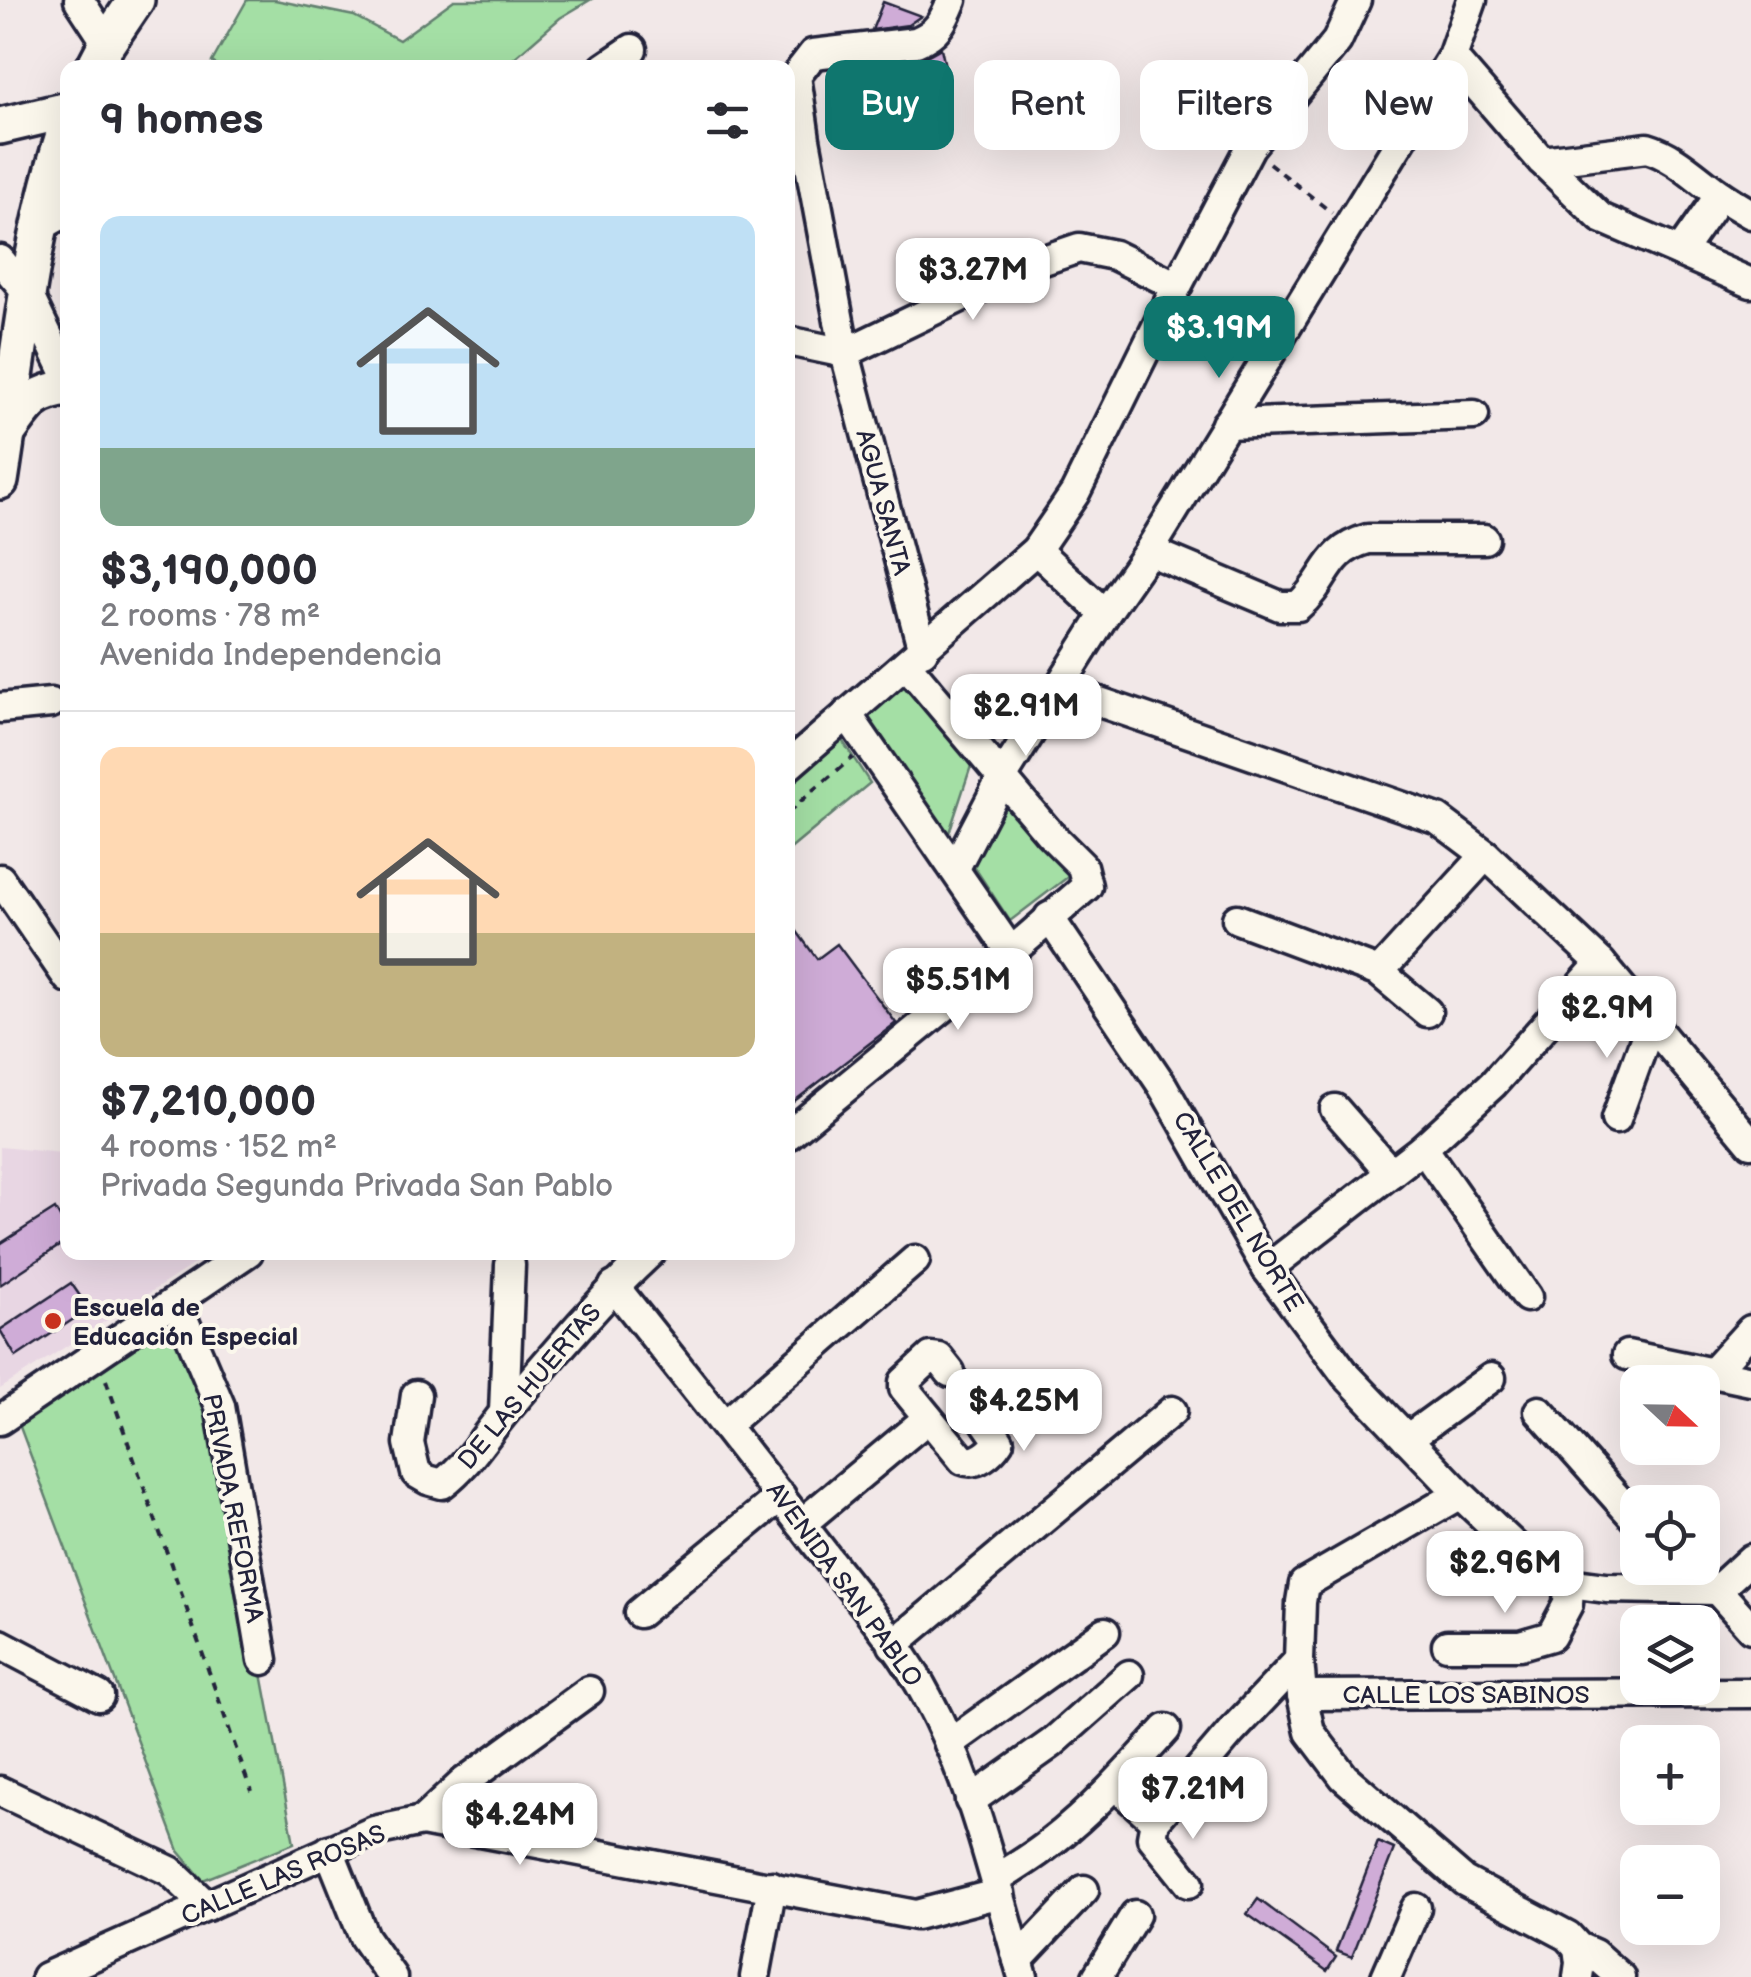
<!DOCTYPE html>
<meta charset="utf-8">
<style>
body{margin:0;font-family:"Balsamiq Sans",sans-serif;background:#f7f7f7;color:#2b2b33;height:100vh;display:flex;flex-direction:column;font-size:38px;white-space:nowrap}
*{box-sizing:border-box;margin:0}
p{font-size:32px;color:#7c7c81}
.icon{flex:none;width:55px;height:55px;fill:none;stroke:currentColor;stroke-width:2;stroke-linecap:round;stroke-linejoin:round}
.map{position:relative;flex:1;overflow:hidden}
.panel{position:absolute;left:60px;top:60px;width:735px;height:1200px;display:flex;flex-direction:column;background:#fff;border-radius:20px;box-shadow:0 10px 40px #0002}
.panel>*{flex:none}
.banner{position:absolute;left:825px;top:60px;width:775px;height:90px;display:flex;gap:20px}
.needle{width:65px;rotate:112deg}
.buttons{position:absolute;left:1620px;top:1365px;display:grid;gap:20px}
.buttons a{display:grid;place-items:center;width:100px;height:100px;border-radius:20px;background:#fff;box-shadow:0 10px 40px #0002;font-size:50px}
.price{position:absolute;translate:-50% -85px;padding:0 22px;border-radius:20px;background:#fff;color:#222;font-size:32px;line-height:65px;filter:drop-shadow(0 2px 5px #0008)}
.price::after{content:'';position:absolute;left:50%;top:60px;width:30px;height:22px;margin-left:-15px;background:inherit;clip-path:polygon(0 0,100% 0,50% 100%)}
.price.active{background:#0f766e;color:#fff}
ul{padding:0;list-style:none}
li{display:grid;align-content:center;gap:20px;height:530px;padding:0 40px}
li+li{border-top:2px solid #e1e1e2}
li span{display:grid;place-items:center;height:310px;border-radius:20px;color:#555}
li>.icon{margin-inline-start:auto}
span .icon{width:180px;height:180px;fill:#fffc;stroke-width:1}
li b{font-size:42px}
h2{display:flex;justify-content:space-between;align-items:center;height:120px;padding:0 40px;font-size:42px}
.pill{padding:0 35px;border-radius:20px;background:#fff;box-shadow:0 10px 40px #0002;font-size:35px;line-height:90px}
.pill.active{background:#0f766e;color:#fff}
.map>svg:first-child{display:block}
.built{fill:#e8d6e3}
.green{fill:#a4dfa5;stroke:#638070;stroke-width:2.5}
.building{fill:#cfacd7;stroke:#22223b;stroke-width:2.5}
.lines{fill:none;stroke-linecap:round;stroke-linejoin:round}
.minor-casing{stroke:#22223b;stroke-width:35}
.major-casing{stroke:#22223b;stroke-width:42}
.path{stroke:#22223b;stroke-width:4;stroke-dasharray:8 8;stroke-linecap:butt}
.minor{stroke:#fbf7ec;stroke-width:28}
.major{stroke:#fbf7ec;stroke-width:35}
.poi-dot{fill:#c8321e;stroke:#fbf7ec;stroke-width:4}
.labels{text-anchor:middle;stroke-width:8;stroke-linejoin:round;paint-order:stroke}
.street-label{font-size:25px;fill:#22223b;stroke:#fbf7ec}
.poi-label{font-size:25px;font-weight:bold;fill:#22223b;stroke:#fbf7ec;text-anchor:start}
</style>
<div class="map">
<svg width="1751" height="1977" viewBox="0 0 1751 1977">
<rect width="100%" height="100%" fill="#f2e8e8"/>
<filter id="ink" filterUnits="userSpaceOnUse"><feTurbulence type="fractalNoise" baseFrequency=".01" numOctaves="2"/><feDisplacementMap in="SourceGraphic" scale="20" xChannelSelector="R" yChannelSelector="G"/><feConvolveMatrix kernelMatrix="1 2 1 2 8 2 1 2 1" color-interpolation-filters="sRGB"/></filter>
<g filter="url(#ink)">
<polygon class="built" points="0,1147 62,1153 67,1149 68,1252 211,1253 0,1389"/>
<g class="green">
<polygon points="247,0 275,0 354,16 399,40 454,0 590,0 560,18 504,67 220,67 212,62"/>
<polygon points="905,668 971,766 945,845 862,708"/>
<polygon points="836,731 870,783 788,851 788,771"/>
<polygon points="1006,789 1073,873 1010,921 969,859"/>
<polygon points="175,1313 211,1404 294,1843 203,1880 179,1851 17,1419"/>
</g>
<g class="building">
<polygon points="883,2 921,16 908,25 872,30"/>
<polygon points="941,48 946,71 924,75 919,65 897,69 896,62 923,58"/>
<polygon points="788,919 817,959 837,944 896,1023 788,1106"/>
<polygon points="55,1209 68,1232 68,1240 0,1285 0,1244"/>
<polygon points="71,1283 89,1309 16,1357 0,1330"/>
<polygon points="1378,1842 1394,1849 1352,1957 1336,1951"/>
<polygon points="1258,1899 1336,1957 1327,1971 1247,1914"/>
</g>
<g class="lines">
<g class="minor-casing">
<g id="minor">
<polyline points="79,0 107,43"/>
<polyline points="1452,57 1542,161 1601,218 1751,283"/>
<polyline points="604,68 632,49"/>
<path d="M1542,161L1647,148C1674,156 1694,176 1716,192C1727,200 1739,207 1751,214"/>
<polyline points="39,227 68,211"/>
<polyline points="1680,252 1720,195"/>
<polyline points="0,260 27,292 68,378"/>
<polyline points="788,341 845,353 1023,267 1079,248 1114,255 1177,286"/>
<polyline points="1226,424 1474,415"/>
<polyline points="1036,550 1105,614"/>
<path d="M1149,551L1280,606H1298C1329,580 1324,551 1368,539H1484"/>
<path d="M923,651L845,353L805,139L796,76L813,54L916,42C938,33 943,22 952,0"/>
<polyline points="1059,688 1438,819 1486,855 1601,963 1751,1143"/>
<polyline points="0,708 51,703"/>
<polyline points="847,714 1011,952"/>
<polyline points="788,766 1036,550 1075,493 1177,286 1250,147 1337,41 1356,0"/>
<polyline points="955,868 1003,776 1105,614 1149,551 1452,57 1472,0"/>
<polyline points="0,879 68,978"/>
<polyline points="1049,917 1162,1085 1267,1269 1346,1375 1460,1494 1526,1557 1569,1583 1606,1588 1717,1590"/>
<polyline points="1237,919 1379,972 1427,1012"/>
<polyline points="1379,972 1486,855"/>
<polyline points="1335,1109 1391,1173"/>
<polyline points="1616,1119 1651,1023"/>
<polyline points="788,1135 1011,952 1087,886 1082,866 1049,833 906,664"/>
<polyline points="1423,1148 1527,1297"/>
<polyline points="1267,1269 1423,1148 1493,1084 1601,963"/>
<path d="M614,1286C685,1375 756,1465 825,1555C860,1601 901,1646 927,1697C974,1784 995,1883 1023,1977"/>
<polyline points="176,1302 220,1406 263,1660"/>
<polyline points="1627,1355 1751,1381"/>
<path d="M950,1372L939,1358L931,1357L904,1382V1388L963,1460C977,1466 992,1452 999,1441L980,1414"/>
<polyline points="1712,1373 1751,1330"/>
<path d="M416,1395L409,1443L416,1473L428,1480L442,1484C471,1462 485,1435 508,1408C554,1354 599,1300 651,1252"/>
<polyline points="1539,1411 1638,1522"/>
<polyline points="504,1412 510,1265"/>
<polyline points="0,1420 248,1252"/>
<polyline points="725,1425 915,1260"/>
<polyline points="1407,1439 1491,1378"/>
<polyline points="1460,1494 1304,1584 1301,1602 1299,1660 1302,1695 1310,1732 1344,1777 1464,1881 1568,1936 1578,1947 1594,1954 1620,1977"/>
<polyline points="801,1524 928,1418"/>
<polyline points="1717,1590 1751,1628"/>
<polyline points="1717,1590 1751,1559"/>
<polyline points="639,1613 781,1496"/>
<polyline points="0,1644 99,1696"/>
<polyline points="893,1645 1172,1411"/>
<polyline points="1447,1645 1520,1645 1551,1636 1568,1604 1569,1583"/>
<polyline points="1302,1695 1751,1693"/>
<polyline points="949,1744 1105,1632"/>
<polyline points="1115,1785 1155,1821"/>
<polyline points="0,1791 170,1871 207,1906"/>
<polyline points="970,1801 1052,1743 1129,1675"/>
<polyline points="422,1821 464,1782 589,1691"/>
<polyline points="329,1850 364,1937 392,1977"/>
<path d="M997,1879C1014,1868 1033,1857 1049,1844C1092,1811 1129,1770 1166,1729"/>
<polyline points="1189,1883 1152,1837 1155,1821 1231,1732 1299,1660"/>
<polyline points="1018,1960 1084,1890"/>
<polyline points="46,1977 374,1831 422,1821 916,1915 1000,1893"/>
<polyline points="755,1977 772,1886"/>
<polyline points="1097,1977 1135,1915"/>
<polyline points="1386,1977 1416,1908"/>
<polyline points="1578,1977 1580,1963 1578,1947"/>
</g>
</g>
<g class="major-casing">
<g id="major">
<polyline points="94,68 107,43 136,0"/>
<polyline points="0,126 68,110"/>
<path d="M8,432C28,405 32,393 68,388"/>
<path d="M0,481C19,361 28,239 68,123"/>
</g>
</g>
<g class="path">
<polyline points="1269,163 1332,213"/>
<polyline points="788,812 853,757"/>
<polyline points="106,1380 251,1791"/>
</g>
<use href="#minor" class="minor"/>
<use href="#major" class="major"/>
</g>
</g>
<circle class="poi-dot" cx="53" cy="1321" r="10"/>
<g class="labels">
<g class="street-label">
<text transform="translate(884 502) rotate(75)" y="9">AGUA SANTA</text>
<text transform="translate(1239 1211) rotate(59)" y="9">CALLE DEL NORTE</text>
<text transform="translate(529 1386) rotate(-50)" y="9">DE LAS HUERTAS</text>
<text transform="translate(234 1508) rotate(79)" y="9">PRIVADA REFORMA</text>
<text transform="translate(845 1584) rotate(54)" y="9">AVENIDA SAN PABLO</text>
<text x="1466" y="1703">CALLE LOS SABINOS</text>
<text transform="translate(283 1874) rotate(-23)" y="9">CALLE LAS ROSAS</text>
</g>
<g class="poi-label">
<text x="73" y="1316">Escuela de<tspan x="73" dy="29">Educación Especial</tspan></text>
</g>
</g>
</svg>
<div class="buttons">
<a><svg class="needle" viewBox="-14 -14 28 28"><path d="M0-13l5 13h-10z" fill="#e53935"/><path d="M0 13l5-13h-10z" fill="#7c7c81"/></svg></a>
<a><svg class="icon" aria-label="locate" viewBox="0 0 24 24"><circle cx="12" cy="12" r="6"/><path d="M12 2v4M12 18v4M2 12h4M18 12h4"/></svg></a>
<a><svg class="icon" aria-label="layers" viewBox="0 0 24 24"><path d="M12 4l9 5-9 5-9-5zM3 14l9 5 9-5"/></svg></a>
<a>+</a>
<a>−</a>
</div>
<b class="price" style="left:973px;top:323px">$3.27M</b>
<b class="price active" style="left:1219px;top:381px">$3.19M</b>
<b class="price" style="left:1026px;top:759px">$2.91M</b>
<b class="price" style="left:958px;top:1033px">$5.51M</b>
<b class="price" style="left:1607px;top:1061px">$2.9M</b>
<b class="price" style="left:1024px;top:1454px">$4.25M</b>
<b class="price" style="left:1505px;top:1616px">$2.96M</b>
<b class="price" style="left:1193px;top:1842px">$7.21M</b>
<b class="price" style="left:520px;top:1868px">$4.24M</b>
<div class="banner">
<a class="pill active">Buy</a>
<a class="pill">Rent</a>
<a class="pill">Filters</a>
<a class="pill">New</a>
</div>
<section class="panel">
<h2>9 homes<svg class="icon" aria-label="filters" viewBox="0 0 24 24"><path d="M4 7h16M4 17h16"/><circle cx="9" cy="7" r="2"/><circle cx="15" cy="17" r="2"/></svg></h2>
<ul>
<li><span style="background:linear-gradient(#bfe0f5 75%,#7fa58c 0)"><svg class="icon" aria-label="home" viewBox="0 0 24 24"><path d="M3 11l9-7 9 7M6 9v11h12V9"/></svg></span><div><b>$3,190,000</b><p>2 rooms · 78 m²</p><p>Avenida Independencia</p></div></li>
<li><span style="background:linear-gradient(#ffd9b3 60%,#c2b280 0)"><svg class="icon" aria-label="home" viewBox="0 0 24 24"><path d="M3 11l9-7 9 7M6 9v11h12V9"/></svg></span><div><b>$7,210,000</b><p>4 rooms · 152 m²</p><p>Privada Segunda Privada San Pablo</p></div></li>
</ul>
</section>
</div>
